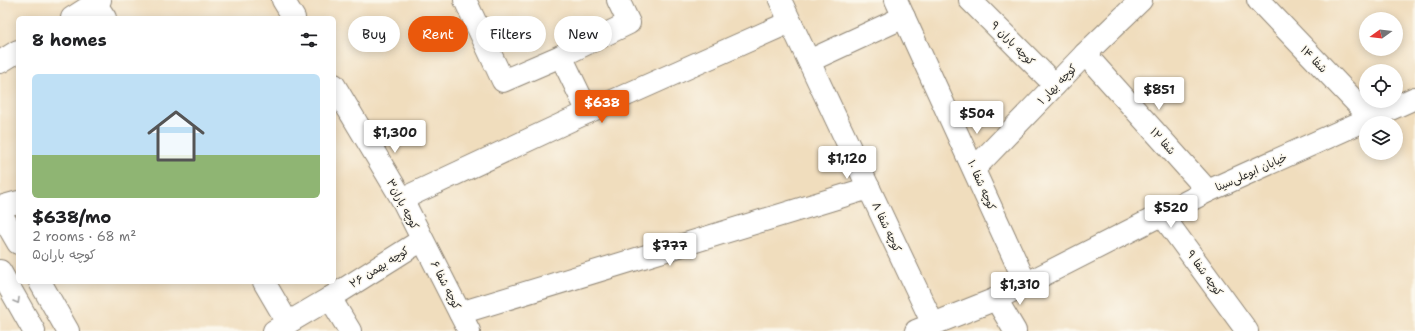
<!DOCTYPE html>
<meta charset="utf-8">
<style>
body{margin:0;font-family:"Shantell Sans","Playpen Sans Arabic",sans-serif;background:#f2f2f2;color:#202124;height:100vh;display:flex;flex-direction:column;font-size:15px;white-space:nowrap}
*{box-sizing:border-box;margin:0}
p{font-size:13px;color:#757577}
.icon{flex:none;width:22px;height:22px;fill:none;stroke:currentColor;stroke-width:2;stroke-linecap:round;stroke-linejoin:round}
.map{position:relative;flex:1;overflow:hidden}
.details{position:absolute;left:16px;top:16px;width:320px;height:268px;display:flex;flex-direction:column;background:#fff;border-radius:6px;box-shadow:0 2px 10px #0003}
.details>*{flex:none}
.hud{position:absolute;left:348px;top:16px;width:380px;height:36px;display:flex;gap:8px}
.needle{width:26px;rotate:255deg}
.buttons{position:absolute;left:1359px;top:12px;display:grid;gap:8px}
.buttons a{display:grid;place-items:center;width:44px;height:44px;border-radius:50%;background:#fff;box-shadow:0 2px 10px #0003;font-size:20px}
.price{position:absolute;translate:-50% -34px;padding:0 9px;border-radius:4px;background:#fff;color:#222;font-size:13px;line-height:26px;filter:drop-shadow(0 1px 2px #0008)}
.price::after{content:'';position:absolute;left:50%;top:24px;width:12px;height:9px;margin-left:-6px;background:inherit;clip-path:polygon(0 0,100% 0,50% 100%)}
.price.active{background:#ea580c;color:#fff}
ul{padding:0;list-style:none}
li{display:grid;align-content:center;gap:8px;height:212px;padding:0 16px}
li span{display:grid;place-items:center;height:124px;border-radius:6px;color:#555}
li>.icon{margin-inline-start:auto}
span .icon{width:72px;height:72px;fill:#fffc;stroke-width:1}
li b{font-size:17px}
h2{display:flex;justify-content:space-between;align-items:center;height:48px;padding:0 16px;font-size:17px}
.pill{padding:0 14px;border-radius:18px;background:#fff;box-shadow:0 2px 10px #0003;font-size:14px;line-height:36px}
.pill.active{background:#ea580c;color:#fff}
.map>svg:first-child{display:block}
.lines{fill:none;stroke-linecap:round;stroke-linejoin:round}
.minor-casing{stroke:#8e8474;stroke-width:24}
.tertiary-casing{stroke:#8e8474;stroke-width:24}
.minor{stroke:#fff;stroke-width:22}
.tertiary{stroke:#fff;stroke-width:22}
.oneway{stroke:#a0a0a0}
.labels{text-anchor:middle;stroke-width:3;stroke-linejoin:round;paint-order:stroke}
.street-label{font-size:11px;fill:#2b2b2b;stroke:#fbf7ec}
</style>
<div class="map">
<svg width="1415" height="331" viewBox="0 0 1415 331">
<rect width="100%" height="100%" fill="#fbf7ec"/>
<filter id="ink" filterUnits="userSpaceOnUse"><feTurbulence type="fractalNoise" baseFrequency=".025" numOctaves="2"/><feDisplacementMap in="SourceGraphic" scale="8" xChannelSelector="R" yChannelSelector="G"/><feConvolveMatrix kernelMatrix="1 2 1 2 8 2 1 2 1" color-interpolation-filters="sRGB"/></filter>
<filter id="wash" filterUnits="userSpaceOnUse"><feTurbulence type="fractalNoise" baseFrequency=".012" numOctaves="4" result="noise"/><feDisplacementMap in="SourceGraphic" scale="16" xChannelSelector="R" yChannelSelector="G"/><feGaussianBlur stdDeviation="0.9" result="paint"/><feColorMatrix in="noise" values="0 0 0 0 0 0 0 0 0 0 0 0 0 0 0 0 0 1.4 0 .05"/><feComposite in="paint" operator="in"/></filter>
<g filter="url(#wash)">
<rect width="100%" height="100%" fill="#f0ddbd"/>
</g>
<g filter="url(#ink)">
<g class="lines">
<g class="minor-casing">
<g id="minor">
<polyline points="93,0 105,18"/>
<polyline points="283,0 294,18"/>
<polyline points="465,0 503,81 561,56 629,23 618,0"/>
<polyline points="780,0 933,324"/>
<polyline points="896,0 1026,284"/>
<polyline points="970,0 1055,85"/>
<polyline points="1258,0 1371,118"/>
<polyline points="1085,54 1208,191"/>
<polyline points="561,56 588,112"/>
<polyline points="809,61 904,17"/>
<polyline points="334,85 402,199 469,331"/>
<polyline points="974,169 1085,54 1141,0"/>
<polyline points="402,199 588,112 790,22"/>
<polyline points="0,207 18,202"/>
<polyline points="1162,215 1247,331"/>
<polyline points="264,282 288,323"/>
<polyline points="330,298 350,331"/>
<polyline points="996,299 1015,331"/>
<polyline points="460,313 869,188"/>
<polyline points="274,331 330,298 422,240"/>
</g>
</g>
<g class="tertiary-casing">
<g id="tertiary">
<polyline points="72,18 100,0"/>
<polyline points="0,62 18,51"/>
<polyline points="0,212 18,243"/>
<polyline points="0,271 34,331"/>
<polyline points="40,282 68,331"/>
<polyline points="916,331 996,299 1208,191 1415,98"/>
</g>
</g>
<use href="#minor" class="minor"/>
<use href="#tertiary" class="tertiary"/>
</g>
<defs><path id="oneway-chevron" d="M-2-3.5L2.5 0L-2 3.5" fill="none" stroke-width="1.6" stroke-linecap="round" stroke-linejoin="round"/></defs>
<use class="oneway" href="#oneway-chevron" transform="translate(17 301) rotate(60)"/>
</g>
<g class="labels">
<g class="street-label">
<text transform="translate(1013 43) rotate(45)" y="4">کوچه باران ۹</text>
<text transform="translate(1314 59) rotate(46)" y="4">شفا ۱۴</text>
<text transform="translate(1057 84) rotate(-46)" y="4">کوچه بهار ۱</text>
<text transform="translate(1163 141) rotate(48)" y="4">شفا ۱۲</text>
<text transform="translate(1251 172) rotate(-24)" y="4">خیابان ابوعلی‌سینا</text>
<text transform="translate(982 185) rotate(66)" y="4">کوچه شفا ۱۰</text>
<text transform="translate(403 204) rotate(62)" y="4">کوچه باران۳</text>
<text transform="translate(887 227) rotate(65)" y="4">کوچه شفا ۸</text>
<text transform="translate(379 267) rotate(-32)" y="4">کوچه بهمن ۲۶</text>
<text transform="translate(1205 273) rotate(54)" y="4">کوچه شفا ۹</text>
<text transform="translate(446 285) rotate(63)" y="4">کوچه شفا ۶</text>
</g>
</g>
</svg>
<div class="buttons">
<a><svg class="needle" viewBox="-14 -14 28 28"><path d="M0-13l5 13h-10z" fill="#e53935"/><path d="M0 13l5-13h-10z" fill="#757577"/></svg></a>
<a><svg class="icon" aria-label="locate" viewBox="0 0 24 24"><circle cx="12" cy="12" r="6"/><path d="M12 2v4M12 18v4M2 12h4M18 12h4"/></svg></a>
<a><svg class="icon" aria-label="layers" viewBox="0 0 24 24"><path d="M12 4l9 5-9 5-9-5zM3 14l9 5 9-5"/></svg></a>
</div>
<b class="price" style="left:1159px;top:111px">$851</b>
<b class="price active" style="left:602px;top:124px">$638</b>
<b class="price" style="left:977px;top:135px">$504</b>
<b class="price" style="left:395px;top:154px">$1,300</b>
<b class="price" style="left:847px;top:180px">$1,120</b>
<b class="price" style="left:1171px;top:229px">$520</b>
<b class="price" style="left:670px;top:267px">$777</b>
<b class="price" style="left:1020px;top:306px">$1,310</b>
<div class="hud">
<a class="pill">Buy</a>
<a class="pill active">Rent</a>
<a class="pill">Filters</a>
<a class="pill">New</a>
</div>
<section class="details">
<h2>8 homes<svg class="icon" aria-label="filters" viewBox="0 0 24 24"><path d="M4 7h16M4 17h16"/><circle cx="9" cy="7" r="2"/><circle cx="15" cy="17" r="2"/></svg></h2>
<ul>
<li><span style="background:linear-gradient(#bfe0f5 65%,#8fb573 0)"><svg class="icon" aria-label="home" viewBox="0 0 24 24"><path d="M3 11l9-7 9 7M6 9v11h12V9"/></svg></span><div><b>$638/mo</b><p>2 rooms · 68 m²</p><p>کوچه باران۵</p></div></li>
</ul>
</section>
</div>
